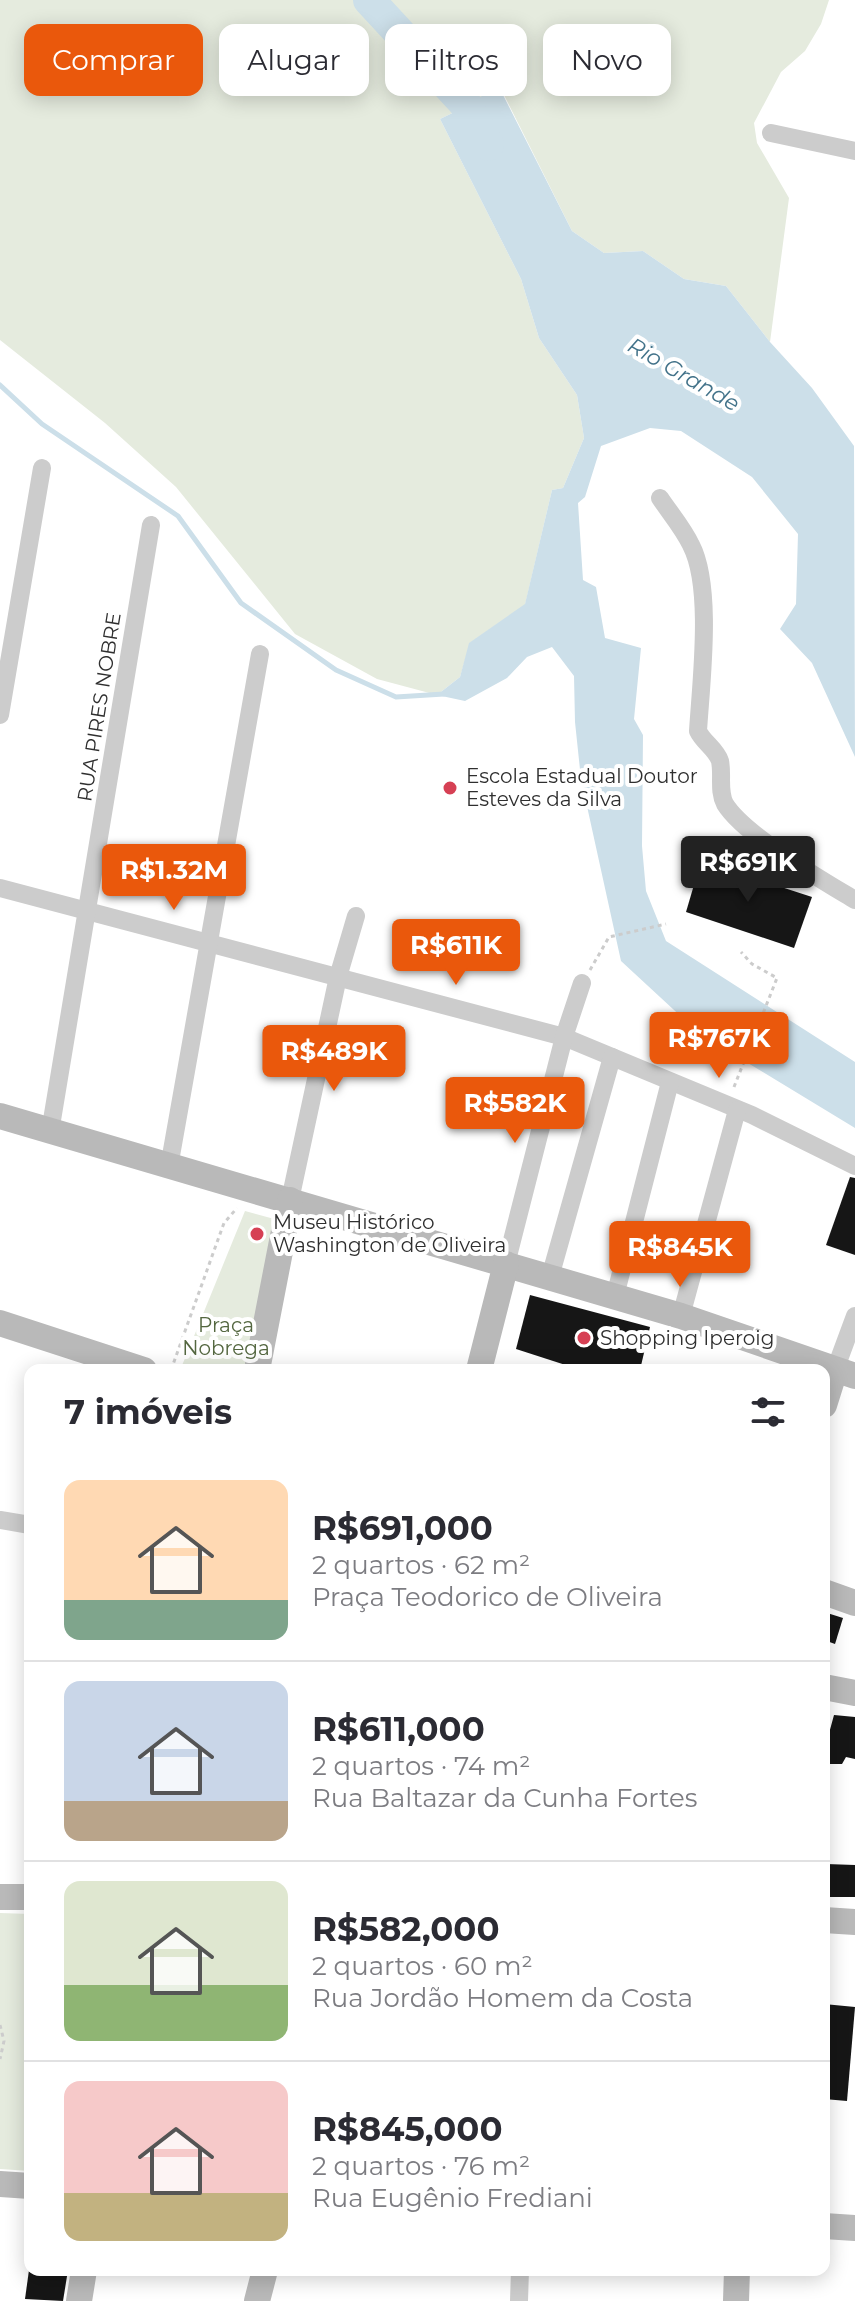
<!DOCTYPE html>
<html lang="pt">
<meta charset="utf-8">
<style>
body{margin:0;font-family:Montserrat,sans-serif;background:#f2f2f3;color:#2b2b33;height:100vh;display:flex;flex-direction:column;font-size:30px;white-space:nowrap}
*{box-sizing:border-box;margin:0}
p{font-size:26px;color:#7c7c81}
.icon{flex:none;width:44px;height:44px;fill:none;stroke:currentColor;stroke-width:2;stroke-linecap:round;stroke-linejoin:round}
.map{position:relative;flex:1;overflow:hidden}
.sheet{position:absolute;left:24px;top:1364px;width:806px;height:912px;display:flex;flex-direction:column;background:#fff;border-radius:16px;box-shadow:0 4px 20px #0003}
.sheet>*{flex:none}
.banner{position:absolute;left:24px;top:24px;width:808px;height:72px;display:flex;gap:16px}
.price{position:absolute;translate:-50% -68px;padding:0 18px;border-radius:8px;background:#ea580c;color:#fff;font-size:26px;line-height:52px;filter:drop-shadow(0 2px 4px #0008)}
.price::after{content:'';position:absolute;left:50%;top:48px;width:24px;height:18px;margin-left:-12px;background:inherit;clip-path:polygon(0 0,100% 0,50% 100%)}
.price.on{background:#222;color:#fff}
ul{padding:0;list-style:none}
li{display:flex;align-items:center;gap:24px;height:200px;padding:0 40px}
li+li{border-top:2px solid #e1e1e2}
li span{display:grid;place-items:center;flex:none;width:224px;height:160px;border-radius:16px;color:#555}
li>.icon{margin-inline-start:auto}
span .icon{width:96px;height:96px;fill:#fffc;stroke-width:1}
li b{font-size:34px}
h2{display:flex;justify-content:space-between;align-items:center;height:96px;padding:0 40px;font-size:34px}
.tag{padding:0 28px;border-radius:16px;background:#fff;box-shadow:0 4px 20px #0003;font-size:28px;line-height:72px}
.tag.on{background:#ea580c;color:#fff}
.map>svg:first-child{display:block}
.green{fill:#e5ebde}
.water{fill:#ccdfe9}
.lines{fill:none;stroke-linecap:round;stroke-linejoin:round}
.stream{stroke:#ccdfe9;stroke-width:5}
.river{stroke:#ccdfe9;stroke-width:32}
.building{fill:#161616}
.path{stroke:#ccc;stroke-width:3;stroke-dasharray:4 4;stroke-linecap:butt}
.street{stroke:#ccc;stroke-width:18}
.secondary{stroke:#b9b9b9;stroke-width:26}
.poi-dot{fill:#d64054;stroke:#fff;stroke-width:3}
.labels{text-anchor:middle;stroke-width:8;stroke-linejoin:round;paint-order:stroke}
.street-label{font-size:20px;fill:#2f2f2f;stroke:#fff}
.poi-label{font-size:20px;fill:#2f2f2f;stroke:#fff;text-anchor:start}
.park-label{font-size:20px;fill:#546740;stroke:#fff}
.water-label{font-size:22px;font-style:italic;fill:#43738a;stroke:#fff}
</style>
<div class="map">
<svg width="855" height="2301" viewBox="0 0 855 2301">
<rect width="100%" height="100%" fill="#fff"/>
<g class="green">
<polygon points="0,0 829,0 821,24 805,51 781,72 754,123 757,143 789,198 770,342 726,286 684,279 643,251 604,253 572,231 499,85 467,106 440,119 521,279 539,338 577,395 584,438 563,488 552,490 525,605 470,643 460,677 437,695 377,679 295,634 176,487 105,423 0,340"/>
<polygon points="245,1211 278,1220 250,1370 187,1370 181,1368"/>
<polygon points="0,1913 30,1914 30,2171 0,2169"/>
</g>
<polygon class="water" points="498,85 572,231 604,253 643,251 684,279 726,286 770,342 812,388 854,446 855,757 812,663 780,629 796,604 798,534 752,477 681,431 650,428 601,446 585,497 578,503 583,580 596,587 605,638 641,648 634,719 643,735 642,846 646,891 666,941 855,1062 855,1128 700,1034 621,961 581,779 575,722 574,676 552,647 527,657 507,678 465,701 437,695 460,677 469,643 525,604 552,490 563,488 584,438 577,395 539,338 521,279 440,119 467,106"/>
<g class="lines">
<polyline class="stream" points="0,385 42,424 178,516 241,603 336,670 396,697 444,694"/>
<polyline class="river" points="369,0 467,106 488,145"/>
</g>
<g class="building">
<polygon points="701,861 812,897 794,948 686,912"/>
<polygon points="850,1177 855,1178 855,1255 826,1245"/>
<polygon points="530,1295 650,1327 640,1370 581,1370 516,1349"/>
<polygon points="824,1612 843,1618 835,1644 824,1640"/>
<polygon points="834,1715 855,1717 855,1759 846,1757 842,1764 828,1764 824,1754 824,1737 828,1737"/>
<polygon points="826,1864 855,1865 855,1897 824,1897"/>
<polygon points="824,2004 855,2007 847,2101 824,2099"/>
<polygon points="29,2270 68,2270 63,2301 25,2299"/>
</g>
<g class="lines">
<g class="path">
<polyline points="590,970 609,937 666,924"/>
<polyline points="734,1087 777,978 752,964 741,952"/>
<polyline points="171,1370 224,1223 237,1208"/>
<polyline points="0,2025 4,2041 0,2059"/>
</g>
<g class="street">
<polyline points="771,133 855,151"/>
<path d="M660,498C670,513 683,528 691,545C713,587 701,682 698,731C703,742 716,749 720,761C723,775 718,791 725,804C744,835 822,880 855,900"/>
<polyline points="0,715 42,468"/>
<polyline points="0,888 564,1037 752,1115 855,1166"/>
<polyline points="50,1132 151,525"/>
<polyline points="169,1167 260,654"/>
<polyline points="290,1200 338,977 356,916"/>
<polyline points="506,1264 564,1037 582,983"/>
<polyline points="550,1277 612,1057"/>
<polyline points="615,1296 670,1082"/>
<polyline points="681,1316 737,1110"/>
<polyline points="835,1370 855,1316"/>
<polyline points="0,1520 30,1525"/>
<polyline points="519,2301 520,2270"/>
</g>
<g class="secondary">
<polyline points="0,1116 681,1316 855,1376"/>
<polyline points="0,1323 144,1370"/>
<polyline points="257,1370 290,1200"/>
<polyline points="479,1370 506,1264"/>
<polyline points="824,1405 835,1370"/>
<polyline points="824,1592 855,1603"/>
<polyline points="824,1687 855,1693"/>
<polyline points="0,1897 30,1897"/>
<polyline points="824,1920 855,1922"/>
<polyline points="0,2184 30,2186"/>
<polyline points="824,2226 855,2228"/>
<polyline points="79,2301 84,2270"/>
<polyline points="257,2301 265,2270"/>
<polyline points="736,2301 737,2270"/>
</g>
</g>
<g class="poi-dot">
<circle cx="450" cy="788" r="8"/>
<circle cx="257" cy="1234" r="8"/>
<circle cx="584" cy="1338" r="8"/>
</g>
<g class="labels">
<g class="street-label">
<text transform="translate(99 707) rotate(-81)" y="7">RUA PIRES NOBRE</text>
</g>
<g class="poi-label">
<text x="466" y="783">Escola Estadual Doutor<tspan x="466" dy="23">Esteves da Silva</tspan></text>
<text x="273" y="1229">Museu Histórico<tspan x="273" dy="23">Washington de Oliveira</tspan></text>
<text x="600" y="1345">Shopping Iperoig</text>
</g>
<g class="park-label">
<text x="226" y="1332">Praça<tspan x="226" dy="23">Nobrega</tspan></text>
</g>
<g class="water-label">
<text transform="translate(684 374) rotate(30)" y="8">Rio Grande</text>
</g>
</g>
</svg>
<b class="price on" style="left:748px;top:904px">R$691K</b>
<b class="price" style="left:174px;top:912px">R$1.32M</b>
<b class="price" style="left:456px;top:987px">R$611K</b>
<b class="price" style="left:719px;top:1080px">R$767K</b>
<b class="price" style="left:334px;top:1093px">R$489K</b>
<b class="price" style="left:515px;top:1145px">R$582K</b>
<b class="price" style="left:680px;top:1289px">R$845K</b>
<div class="banner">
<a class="tag on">Comprar</a>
<a class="tag">Alugar</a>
<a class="tag">Filtros</a>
<a class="tag">Novo</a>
</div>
<section class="sheet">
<h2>7 imóveis<svg class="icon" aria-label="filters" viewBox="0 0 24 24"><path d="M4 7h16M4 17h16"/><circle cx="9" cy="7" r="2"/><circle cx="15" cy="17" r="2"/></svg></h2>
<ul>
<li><span style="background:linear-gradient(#ffd9b3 75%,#7fa58c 0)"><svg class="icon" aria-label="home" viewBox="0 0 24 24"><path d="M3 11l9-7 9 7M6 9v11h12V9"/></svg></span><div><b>R$691,000</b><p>2 quartos · 62 m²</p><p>Praça Teodorico de Oliveira</p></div></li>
<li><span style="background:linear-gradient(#c9d6e8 75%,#b9a48a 0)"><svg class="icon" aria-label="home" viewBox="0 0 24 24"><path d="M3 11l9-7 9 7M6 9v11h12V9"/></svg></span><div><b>R$611,000</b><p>2 quartos · 74 m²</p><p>Rua Baltazar da Cunha Fortes</p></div></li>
<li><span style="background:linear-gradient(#dfe7d0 65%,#8fb573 0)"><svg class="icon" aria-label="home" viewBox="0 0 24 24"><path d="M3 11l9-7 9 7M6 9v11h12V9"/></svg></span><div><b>R$582,000</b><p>2 quartos · 60 m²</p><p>Rua Jordão Homem da Costa</p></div></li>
<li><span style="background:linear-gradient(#f6c9c9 70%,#c2b280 0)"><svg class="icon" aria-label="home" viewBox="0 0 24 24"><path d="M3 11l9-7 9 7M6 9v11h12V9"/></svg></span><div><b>R$845,000</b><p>2 quartos · 76 m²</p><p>Rua Eugênio Frediani</p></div></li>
</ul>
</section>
</div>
